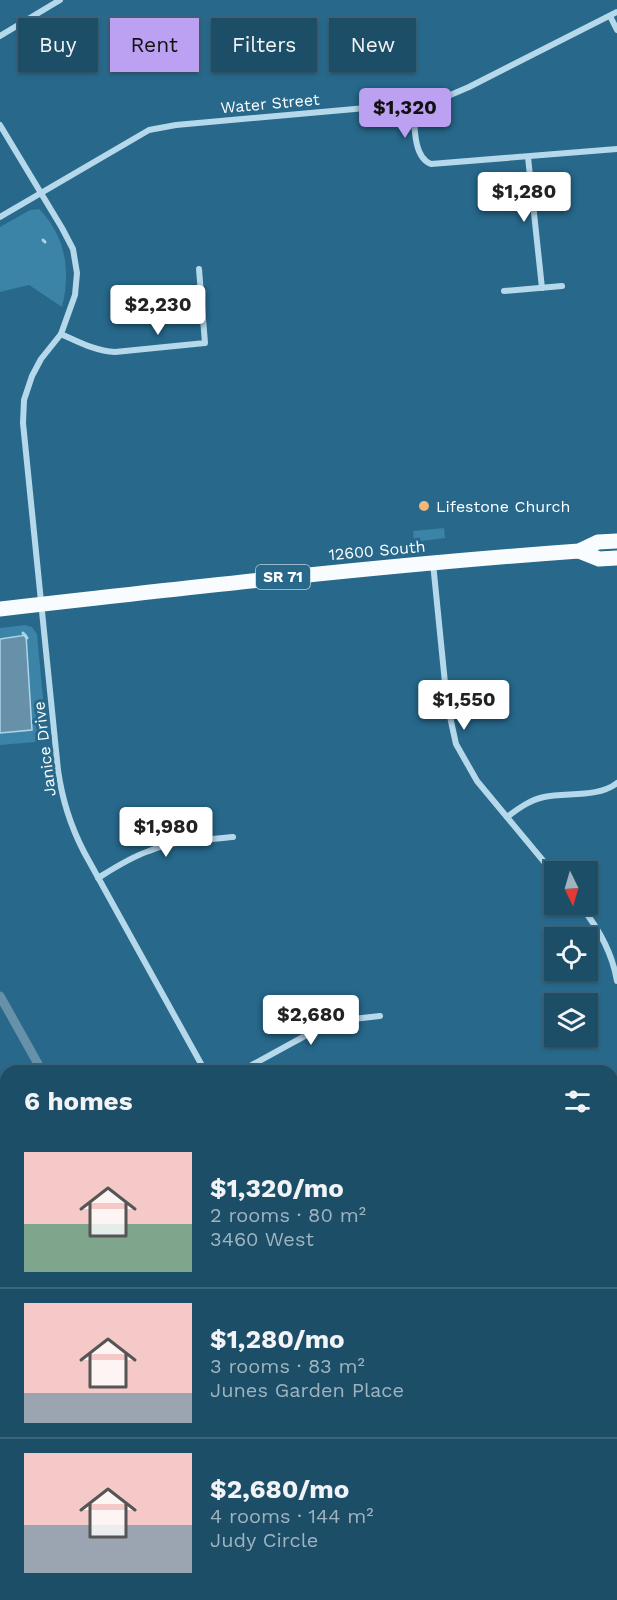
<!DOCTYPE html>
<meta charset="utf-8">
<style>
body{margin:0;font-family:"Work Sans",sans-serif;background:#2a5871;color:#f1f3f6;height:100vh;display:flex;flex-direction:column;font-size:22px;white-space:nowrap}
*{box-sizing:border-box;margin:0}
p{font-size:20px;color:#a0b4c0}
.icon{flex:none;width:33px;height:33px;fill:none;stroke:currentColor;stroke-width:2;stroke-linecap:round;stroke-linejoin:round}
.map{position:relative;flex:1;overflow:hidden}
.details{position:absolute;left:0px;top:1065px;width:618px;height:536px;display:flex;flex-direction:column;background:#1d4e68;border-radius:18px 18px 0 0;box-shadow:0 2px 4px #0004,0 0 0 2px #3b657c}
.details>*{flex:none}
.top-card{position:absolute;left:18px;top:18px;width:582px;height:54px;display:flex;gap:12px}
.needle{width:39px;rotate:175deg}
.buttons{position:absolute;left:544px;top:861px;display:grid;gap:12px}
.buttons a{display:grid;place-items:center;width:54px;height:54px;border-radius:0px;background:#1d4e68;box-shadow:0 2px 4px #0004,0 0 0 2px #3b657c;font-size:30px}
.price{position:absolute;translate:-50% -51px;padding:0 14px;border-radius:6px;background:#fff;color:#222;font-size:20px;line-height:39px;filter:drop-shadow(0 2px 3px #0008)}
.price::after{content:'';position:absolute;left:50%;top:36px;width:18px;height:14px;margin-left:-9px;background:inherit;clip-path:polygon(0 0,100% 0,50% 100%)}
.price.active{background:#bca0f2;color:#111}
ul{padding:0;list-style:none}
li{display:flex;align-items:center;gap:18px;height:150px;padding:0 24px}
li+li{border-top:2px solid #3b657c}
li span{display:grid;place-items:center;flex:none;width:168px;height:120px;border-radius:0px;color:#555}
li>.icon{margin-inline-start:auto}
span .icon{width:72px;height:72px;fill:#fffc;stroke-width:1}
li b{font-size:26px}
h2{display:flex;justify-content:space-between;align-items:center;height:72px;padding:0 24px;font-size:26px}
.pill{padding:0 21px;border-radius:0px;background:#1d4e68;box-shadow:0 2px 4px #0004,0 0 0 2px #3b657c;font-size:21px;line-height:54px}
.pill.active{background:#bca0f2;color:#111}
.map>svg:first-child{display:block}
.green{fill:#3b83a7}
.water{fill:#6791a8;stroke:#aad5ea;stroke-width:1.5}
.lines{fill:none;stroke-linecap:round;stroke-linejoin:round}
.stream{stroke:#aad5ea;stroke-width:3}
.canal{stroke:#6791a8;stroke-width:9}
.minor{stroke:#b5d8ea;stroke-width:6}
.primary{stroke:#f8fcfe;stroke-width:15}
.poi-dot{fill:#f2b67a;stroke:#27688b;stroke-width:2}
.labels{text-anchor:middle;stroke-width:6;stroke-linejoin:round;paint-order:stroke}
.shield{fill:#27688b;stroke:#bed2dc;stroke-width:1.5}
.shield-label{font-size:15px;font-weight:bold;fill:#fff}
.street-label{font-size:16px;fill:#fff;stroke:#27688b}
.poi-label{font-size:16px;fill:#fff;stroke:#27688b;text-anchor:start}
</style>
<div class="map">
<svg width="617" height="1600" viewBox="0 0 617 1600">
<rect width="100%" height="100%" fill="#27688b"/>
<g class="green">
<path d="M39,209C66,236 71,272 62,307L29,285L0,292V227L30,210Z"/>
<polygon points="444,528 445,538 414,542 413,531"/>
<polygon points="25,625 32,627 37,634 47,741 0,745 0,628"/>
<polygon points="612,1544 617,1544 617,1600 498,1600 498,1595 612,1594"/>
</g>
<polygon class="water" points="26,635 32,730 0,733 0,639"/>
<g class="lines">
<g class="stream">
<polyline points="43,240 45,242"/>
<polyline points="23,633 27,638"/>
</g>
<g class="canal">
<polyline points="0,996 42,1071"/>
<polyline points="263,1594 265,1600"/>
</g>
<g class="minor">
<polyline points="610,16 617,30"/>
<polyline points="0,36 60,0"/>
<path d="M413,104C415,122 412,157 431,164L617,149"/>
<path d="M0,125L62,228L73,249L77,273L75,295L61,334L41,359L32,376L24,400L23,423L58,770C62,799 70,825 84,852L205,1071"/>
<polyline points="528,157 542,288"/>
<polyline points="0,217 149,130 176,125 422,103 441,99 469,87 617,12"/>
<polyline points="504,291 562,286"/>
<path d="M61,334C79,342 95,351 115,352L205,343L199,269"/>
<polyline points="433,563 447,703 456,744 477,781 555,875"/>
<path d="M507,817C519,808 530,800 544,797C566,792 598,798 617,783"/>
<path d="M98,878C114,868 131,857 149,851C175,840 205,840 233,837"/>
<path d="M579,904C598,927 612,951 617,981"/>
<polyline points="241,1071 323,1026 344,1020 380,1016"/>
<polyline points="0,1241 6,1240"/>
<polyline points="612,1260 617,1260"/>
<polyline points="0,1510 6,1503"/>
<polyline points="0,1521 6,1526"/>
<polyline points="70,1594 73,1600"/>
<polyline points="167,1594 169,1600"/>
<polyline points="384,1594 384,1600"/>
</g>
<g class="primary">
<polyline points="579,551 599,559 617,558"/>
<path d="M0,609C193,587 386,565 579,551L598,542L617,541"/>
</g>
</g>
<circle class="poi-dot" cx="424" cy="506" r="6"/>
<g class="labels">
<rect class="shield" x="256" y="565" width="54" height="24" rx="4.5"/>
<g class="shield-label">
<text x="283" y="582">SR 71</text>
</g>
<g class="street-label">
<text transform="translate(270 103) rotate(-5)" y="6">Water Street</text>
<text transform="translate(377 550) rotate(-5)" y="6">12600 South</text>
<text transform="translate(44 749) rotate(-97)" y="6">Janice Drive</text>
</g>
<g class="poi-label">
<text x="436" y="512">Lifestone Church</text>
</g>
</g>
</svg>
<div class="buttons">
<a><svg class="needle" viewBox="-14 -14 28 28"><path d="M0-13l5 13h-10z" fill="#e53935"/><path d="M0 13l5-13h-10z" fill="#a0b4c0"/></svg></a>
<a><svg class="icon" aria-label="locate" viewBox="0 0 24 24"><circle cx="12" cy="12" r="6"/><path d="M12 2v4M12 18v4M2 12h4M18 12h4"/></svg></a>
<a><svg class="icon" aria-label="layers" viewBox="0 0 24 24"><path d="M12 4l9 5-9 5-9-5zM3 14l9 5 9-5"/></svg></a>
</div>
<b class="price active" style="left:405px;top:139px">$1,320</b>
<b class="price" style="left:524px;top:223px">$1,280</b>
<b class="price" style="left:158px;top:336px">$2,230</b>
<b class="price" style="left:464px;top:731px">$1,550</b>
<b class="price" style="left:166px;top:858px">$1,980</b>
<b class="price" style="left:311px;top:1046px">$2,680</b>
<div class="top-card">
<a class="pill">Buy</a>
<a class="pill active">Rent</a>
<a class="pill">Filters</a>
<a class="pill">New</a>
</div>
<section class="details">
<h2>6 homes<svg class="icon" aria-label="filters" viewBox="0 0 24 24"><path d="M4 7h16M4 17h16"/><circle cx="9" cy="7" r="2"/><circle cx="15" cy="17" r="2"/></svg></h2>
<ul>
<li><span style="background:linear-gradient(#f6c9c9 60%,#7fa58c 0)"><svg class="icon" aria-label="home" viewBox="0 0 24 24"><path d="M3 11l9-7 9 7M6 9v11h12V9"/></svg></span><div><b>$1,320/mo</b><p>2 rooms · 80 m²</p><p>3460 West</p></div></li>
<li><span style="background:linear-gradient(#f6c9c9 75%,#9aa5b1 0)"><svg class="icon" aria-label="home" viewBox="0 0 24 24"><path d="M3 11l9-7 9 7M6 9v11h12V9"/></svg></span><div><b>$1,280/mo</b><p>3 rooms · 83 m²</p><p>Junes Garden Place</p></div></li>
<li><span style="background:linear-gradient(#f6c9c9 60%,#9aa5b1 0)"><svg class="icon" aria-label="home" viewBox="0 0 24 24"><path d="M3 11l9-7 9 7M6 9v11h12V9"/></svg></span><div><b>$2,680/mo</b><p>4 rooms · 144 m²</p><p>Judy Circle</p></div></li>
</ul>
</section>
</div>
